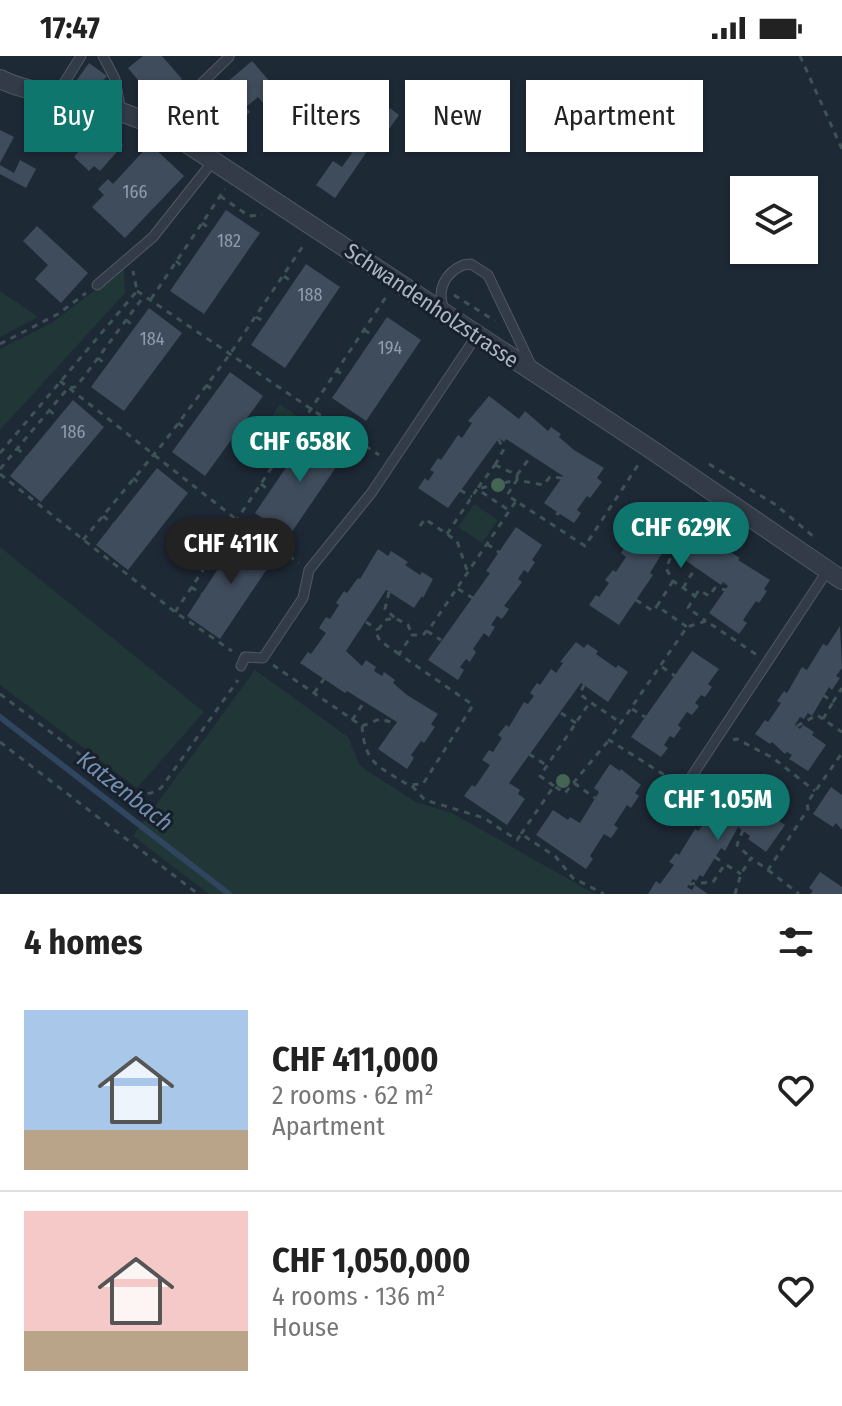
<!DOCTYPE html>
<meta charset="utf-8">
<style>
body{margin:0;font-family:"Fira Sans Condensed",sans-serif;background:#f2f2f2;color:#222;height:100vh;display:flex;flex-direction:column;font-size:30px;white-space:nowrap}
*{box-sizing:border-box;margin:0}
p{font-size:26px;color:#767676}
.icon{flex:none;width:44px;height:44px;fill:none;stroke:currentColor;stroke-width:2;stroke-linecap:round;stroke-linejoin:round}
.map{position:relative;height:838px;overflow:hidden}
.details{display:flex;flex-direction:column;background:#fff;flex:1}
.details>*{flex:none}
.guide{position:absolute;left:24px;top:24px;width:794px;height:72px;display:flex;gap:16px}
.tools{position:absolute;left:730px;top:120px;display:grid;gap:16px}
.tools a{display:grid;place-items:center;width:88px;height:88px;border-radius:0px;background:#fff;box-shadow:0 2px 6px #0004;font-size:40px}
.price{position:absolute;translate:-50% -68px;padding:0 18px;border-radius:28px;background:#0f766e;color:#fff;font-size:26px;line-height:52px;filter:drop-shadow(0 2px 4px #0008)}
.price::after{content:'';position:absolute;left:50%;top:48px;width:24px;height:18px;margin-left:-12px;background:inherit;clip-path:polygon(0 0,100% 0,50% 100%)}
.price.selected{background:#222;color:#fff}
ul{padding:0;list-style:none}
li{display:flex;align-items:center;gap:24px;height:200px;padding:0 24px}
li+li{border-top:2px solid #e0e0e0}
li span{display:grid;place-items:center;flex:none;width:224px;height:160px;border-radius:0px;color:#555}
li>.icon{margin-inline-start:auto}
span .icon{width:96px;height:96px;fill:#fffc;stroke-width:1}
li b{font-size:34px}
h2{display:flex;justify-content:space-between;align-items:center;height:96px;padding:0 24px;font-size:34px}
.chip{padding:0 28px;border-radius:0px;background:#fff;box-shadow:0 2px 6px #0004;font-size:28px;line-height:72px}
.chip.selected{background:#0f766e;color:#fff}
.status{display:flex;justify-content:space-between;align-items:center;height:56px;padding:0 40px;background:#fff;direction:ltr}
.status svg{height:22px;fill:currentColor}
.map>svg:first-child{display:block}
.green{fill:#203637}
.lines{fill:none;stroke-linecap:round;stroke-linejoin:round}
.stream{stroke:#30455e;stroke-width:6}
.building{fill:#3f4c5c}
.lane-casing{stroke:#4f5965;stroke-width:11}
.street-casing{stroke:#4f5965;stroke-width:20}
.path{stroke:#3e5355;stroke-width:3;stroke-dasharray:6 6;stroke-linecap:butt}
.lane{stroke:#323b47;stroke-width:9}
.street{stroke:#323b47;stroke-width:18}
.tree{fill:#446454}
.labels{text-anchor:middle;stroke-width:6;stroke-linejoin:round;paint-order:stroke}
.number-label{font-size:18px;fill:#909caa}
.street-label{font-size:22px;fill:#abb6c4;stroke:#18202b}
.water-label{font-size:24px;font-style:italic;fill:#728eae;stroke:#18202b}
</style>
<div class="status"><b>17:47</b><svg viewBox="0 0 49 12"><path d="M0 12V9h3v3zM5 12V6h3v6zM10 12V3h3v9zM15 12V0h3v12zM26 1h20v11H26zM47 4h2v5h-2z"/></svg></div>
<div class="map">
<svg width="842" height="838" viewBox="0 0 842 838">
<rect width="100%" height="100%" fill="#1e2936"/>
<g class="green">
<polygon points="124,212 125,237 0,374 0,293 53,266"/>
<polygon points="0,235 38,261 0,281"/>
<polygon points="280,348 297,360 281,383 279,382 275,387 282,392 272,406 252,393"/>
<polygon points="474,448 498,464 482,487 458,471"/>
<polygon points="0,491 204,656 137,732 0,629"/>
<polygon points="255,614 348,681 360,710 416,746 452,757 595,838 209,838 133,780"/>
</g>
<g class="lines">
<polyline class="stream" points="0,661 229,838"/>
</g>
<g class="building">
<polygon points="143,0 162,0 182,23 178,27 186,36 164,55 128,12"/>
<polygon points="252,5 278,35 263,47 258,41 246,51 250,56 234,70 212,46 229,31 226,27"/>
<polygon points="89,7 107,20 93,38 76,25"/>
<polygon points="196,46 205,56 184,73 175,62"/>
<polygon points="390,52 399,59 385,79 375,72"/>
<polygon points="96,65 123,89 100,115 94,110 89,115 74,101 79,95 73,90"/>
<polygon points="0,74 14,81 0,107"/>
<polygon points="350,81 368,94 335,142 316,129 333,105 342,111 352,97 343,91"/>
<polygon points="150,88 184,120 125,182 92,151 104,139 98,133 108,123 113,128"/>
<polygon points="20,104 36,113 26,132 0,118 0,109 14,117"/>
<polygon points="226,154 260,177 204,258 170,235"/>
<polygon points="37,170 88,217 61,247 35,223 48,209 23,185"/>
<polygon points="306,208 340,231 285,312 251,289"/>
<polygon points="149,252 182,277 124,355 91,331"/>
<polygon points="387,261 421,284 366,365 332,342"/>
<polygon points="230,316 263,340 205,420 172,396"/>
<polygon points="489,340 519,363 525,355 548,375 551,371 561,378 559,381 574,394 604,412 597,422 602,426 590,442 587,440 577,454 581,457 574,467 560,458 558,460 555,458 557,456 544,447 563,420 506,383 504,386 499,382 448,452 418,432 425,422 428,425 434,416 430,414 438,402 441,404 458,379 462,382 472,367 468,365"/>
<polygon points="73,344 104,371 41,446 10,420"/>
<polygon points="311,375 345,398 289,480 255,457"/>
<polygon points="157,412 188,437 128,514 96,489"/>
<polygon points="658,449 679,461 678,464 688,471 690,469 704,478 706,475 726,489 724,492 740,502 738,504 770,524 764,533 767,535 759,547 756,545 743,564 747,567 739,578 709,557 728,530 723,526 721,529 672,495 673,493 667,489 650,517 653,519 619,569 589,549 596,539 599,541 609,527 605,524 613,514 616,516 626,501 621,497 627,487 630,490 644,470 640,467 648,456 651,458"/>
<polygon points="516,471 542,489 532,504 535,506 528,517 524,514 518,523 522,526 504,550 509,553 502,563 497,560 491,569 495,571 489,581 484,577 473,593 476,596 470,606 466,603 460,611 464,614 458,624 428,604 490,517 486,515"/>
<polygon points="241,478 275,501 220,583 187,560"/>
<polygon points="378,493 388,500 391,495 408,506 405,509 420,519 422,516 433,523 423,542 422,540 414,552 386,534 346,595 362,610 366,604 376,611 374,615 382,620 384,616 395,624 393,627 407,639 438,658 431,668 435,671 424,687 421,685 411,699 414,702 407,713 378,693 397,666 347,635 345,637 300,607 308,596 311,598 326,577 319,572 326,561 330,563 339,549 336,547 344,535 347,537 358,522 360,523"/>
<polygon points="840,570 842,612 836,620 840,622 832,634 829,631 812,660 808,657 804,663 800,661 795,669 800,673 803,669 814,676 812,679 826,689 808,715 789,703 792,699 787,696 785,698 772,686 770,688 755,678 765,664 768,666 781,647 777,645 784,635 787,637 802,611 807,614 823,588 827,590"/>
<polygon points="576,586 584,592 587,588 598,595 596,598 616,612 618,609 628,616 608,646 581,627 509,727 520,734 518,738 525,743 507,769 464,740 472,729 475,731 490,709 482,704 489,694 493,696 502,682 498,679 506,669 509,671 524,646 528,648 534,640 530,637 537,627 540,629 551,613 556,617 563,607 560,606"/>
<polygon points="692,595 719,613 708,628 712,631 705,641 701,639 695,647 699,650 692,659 687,656 678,669 681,672 674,682 670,680 664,689 668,692 661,701 631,681"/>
<polygon points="610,708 620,715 621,713 641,729 635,737 639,740 631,752 627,749 614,769 618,772 611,782 604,778 590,800 593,803 586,813 536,779 553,754 568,764 570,761 580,767 599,736 594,732"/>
<polygon points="831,731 842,739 842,774 836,767 833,771 813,758"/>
<polygon points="735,734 772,755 769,758 785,769 766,796 748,783 750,780 738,771 725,795 721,792 703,821 700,819 696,825 693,823 687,831 692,834 695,829 708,838 648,838 656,825 660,828 674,809 669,806 676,797 679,799 695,773 698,775 717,752 721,755"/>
<polygon points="820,816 842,831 842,838 810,838 813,835 809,832"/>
</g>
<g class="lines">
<g class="lane-casing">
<g id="lane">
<polyline points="103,0 115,23 121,56"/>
<polyline points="56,40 81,0"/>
<polyline points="165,73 175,53 229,1"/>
<polyline points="97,229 153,181 214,104"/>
<path d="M444,253C436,234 445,217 463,209L471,208L488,219L532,311"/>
<polyline points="241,610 245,601 263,602 303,542 309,514 372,436 477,279"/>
<polyline points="684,732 828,514"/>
</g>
</g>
<g class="street-casing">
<path id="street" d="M0,23C28,37 57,37 87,45C114,52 139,63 165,73L649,392L842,524"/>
</g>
<g class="path">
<polyline points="800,0 842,93"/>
<polyline points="220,140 249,160 262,159"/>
<polyline points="202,167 212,174"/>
<polyline points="176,205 185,213"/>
<polyline points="284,220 293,227"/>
<polyline points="137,235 379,399"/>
<polyline points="454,239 495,265"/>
<polyline points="151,243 225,133"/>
<polyline points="256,261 266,267"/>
<polyline points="126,264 135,271"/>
<polyline points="364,274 374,280"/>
<polyline points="0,288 58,258 86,237"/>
<polyline points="98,302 107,310"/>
<polyline points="336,314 346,321"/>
<polyline points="60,325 232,460 299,507"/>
<polyline points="206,329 216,336"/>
<polyline points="49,354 58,362"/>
<polyline points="178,367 188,374"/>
<polyline points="287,389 297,396"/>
<polyline points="17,392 26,401"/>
<polyline points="0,397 137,235 133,215"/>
<polyline points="709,408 776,449 814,481"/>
<polygon points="495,409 517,419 517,424 477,433"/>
<polyline points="495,409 504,393 498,383"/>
<polyline points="0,413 68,332 75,331 83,322 144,240"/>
<polyline points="0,418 175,556 232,595"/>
<polyline points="517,419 531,400"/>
<polyline points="133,422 142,430"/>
<polyline points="261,428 270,435"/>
<polyline points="460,434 472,441"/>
<polyline points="516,445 507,439 517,424 543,429 550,421 562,422"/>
<polyline points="103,460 113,468"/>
<polyline points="420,470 425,463 457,485 468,517"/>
<polyline points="447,478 477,433 510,455"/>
<polyline points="83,484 165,385 230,298 305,187"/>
<polyline points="487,488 500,497"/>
<polyline points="666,491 670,503 666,512 673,525 695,540 688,552 706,565"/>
<polyline points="218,492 228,498"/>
<polyline points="673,525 657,550 687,571"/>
<polyline points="191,531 202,538"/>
<polyline points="683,532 696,511"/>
<polyline points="458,533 473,542"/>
<polyline points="389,536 385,553 395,562"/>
<polyline points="695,540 699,534 709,540 715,532 726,534"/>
<polyline points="636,544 653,555 657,550"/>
<polyline points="175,556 386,241"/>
<polyline points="366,566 378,574"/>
<polyline points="427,575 441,584"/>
<polyline points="399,598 380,585 376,577 385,564 395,562 408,569 412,579"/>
<path d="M273,609L362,670C365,709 379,710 408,729L423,728L473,649L399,598L412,579H423L432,569L516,445L585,490L640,406"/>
<polyline points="662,611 675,620"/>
<polyline points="584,629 580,638 590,646"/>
<polyline points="314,637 324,623"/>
<path d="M0,638L118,727C132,737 145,743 161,732L238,624"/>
<polyline points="823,639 833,646 842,632"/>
<polyline points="632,653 645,661"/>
<polyline points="561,657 576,667"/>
<polyline points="823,663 833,646"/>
<polyline points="352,664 365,645"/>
<polyline points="362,670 380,663 395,667"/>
<polyline points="797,670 817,659 842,676"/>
<polyline points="733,684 737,683 773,702 815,735"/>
<polyline points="0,686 198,838"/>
<polyline points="529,698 546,709"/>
<polyline points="674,725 609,684 687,571 706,565 757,599"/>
<polyline points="574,727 595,742"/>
<polyline points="412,730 425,744 484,762 517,784 521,778 555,800 573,822 604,838"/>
<polyline points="554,730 540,720 590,646 620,666"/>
<polyline points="743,774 737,789 751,802"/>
<polyline points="521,778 554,730 565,737 609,684"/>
<polyline points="715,801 725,808"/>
<polyline points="768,814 799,838"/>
<polyline points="689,828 713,826 725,808 741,818"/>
<polyline points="735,838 741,818 751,802 768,814 808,753 807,747 842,697"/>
</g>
<use href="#lane" class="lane"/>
<use href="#street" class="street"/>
</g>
<g class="tree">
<circle cx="498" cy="429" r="7"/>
<circle cx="563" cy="725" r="7"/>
</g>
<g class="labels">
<g class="number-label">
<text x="135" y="142">166</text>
<text x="229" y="191">182</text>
<text x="310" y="245">188</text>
<text x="152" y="289">184</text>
<text x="390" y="298">194</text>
<text x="73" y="382">186</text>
</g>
<g class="street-label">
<text transform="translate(432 249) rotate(34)" y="8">Schwandenholzstrasse</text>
</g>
<g class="water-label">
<text transform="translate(125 735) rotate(38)" y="8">Katzenbach</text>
</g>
</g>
</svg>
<div class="tools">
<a><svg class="icon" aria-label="layers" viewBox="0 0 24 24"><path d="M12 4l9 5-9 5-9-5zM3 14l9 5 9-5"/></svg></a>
</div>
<b class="price" style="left:300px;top:428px">CHF 658K</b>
<b class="price" style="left:681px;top:514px">CHF 629K</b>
<b class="price selected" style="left:231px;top:530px">CHF 411K</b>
<b class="price" style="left:718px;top:786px">CHF 1.05M</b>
<div class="guide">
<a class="chip selected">Buy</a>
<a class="chip">Rent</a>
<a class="chip">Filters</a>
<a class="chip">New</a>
<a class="chip">Apartment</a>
</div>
</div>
<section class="details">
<h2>4 homes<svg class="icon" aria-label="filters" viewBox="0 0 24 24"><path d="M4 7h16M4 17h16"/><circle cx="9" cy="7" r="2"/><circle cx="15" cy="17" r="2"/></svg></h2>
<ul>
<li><span style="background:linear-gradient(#a9c7e8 75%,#b9a48a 0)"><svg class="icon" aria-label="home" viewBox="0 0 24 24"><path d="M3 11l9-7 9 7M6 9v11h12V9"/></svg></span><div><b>CHF 411,000</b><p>2 rooms · 62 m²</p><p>Apartment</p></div><svg class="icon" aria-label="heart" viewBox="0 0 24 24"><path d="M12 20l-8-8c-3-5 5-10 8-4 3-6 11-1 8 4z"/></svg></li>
<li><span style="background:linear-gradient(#f6c9c9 75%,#b9a48a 0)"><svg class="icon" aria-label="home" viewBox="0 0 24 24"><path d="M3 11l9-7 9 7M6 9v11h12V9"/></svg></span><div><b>CHF 1,050,000</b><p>4 rooms · 136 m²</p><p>House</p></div><svg class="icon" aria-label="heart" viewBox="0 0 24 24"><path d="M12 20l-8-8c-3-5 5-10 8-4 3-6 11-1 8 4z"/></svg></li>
</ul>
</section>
